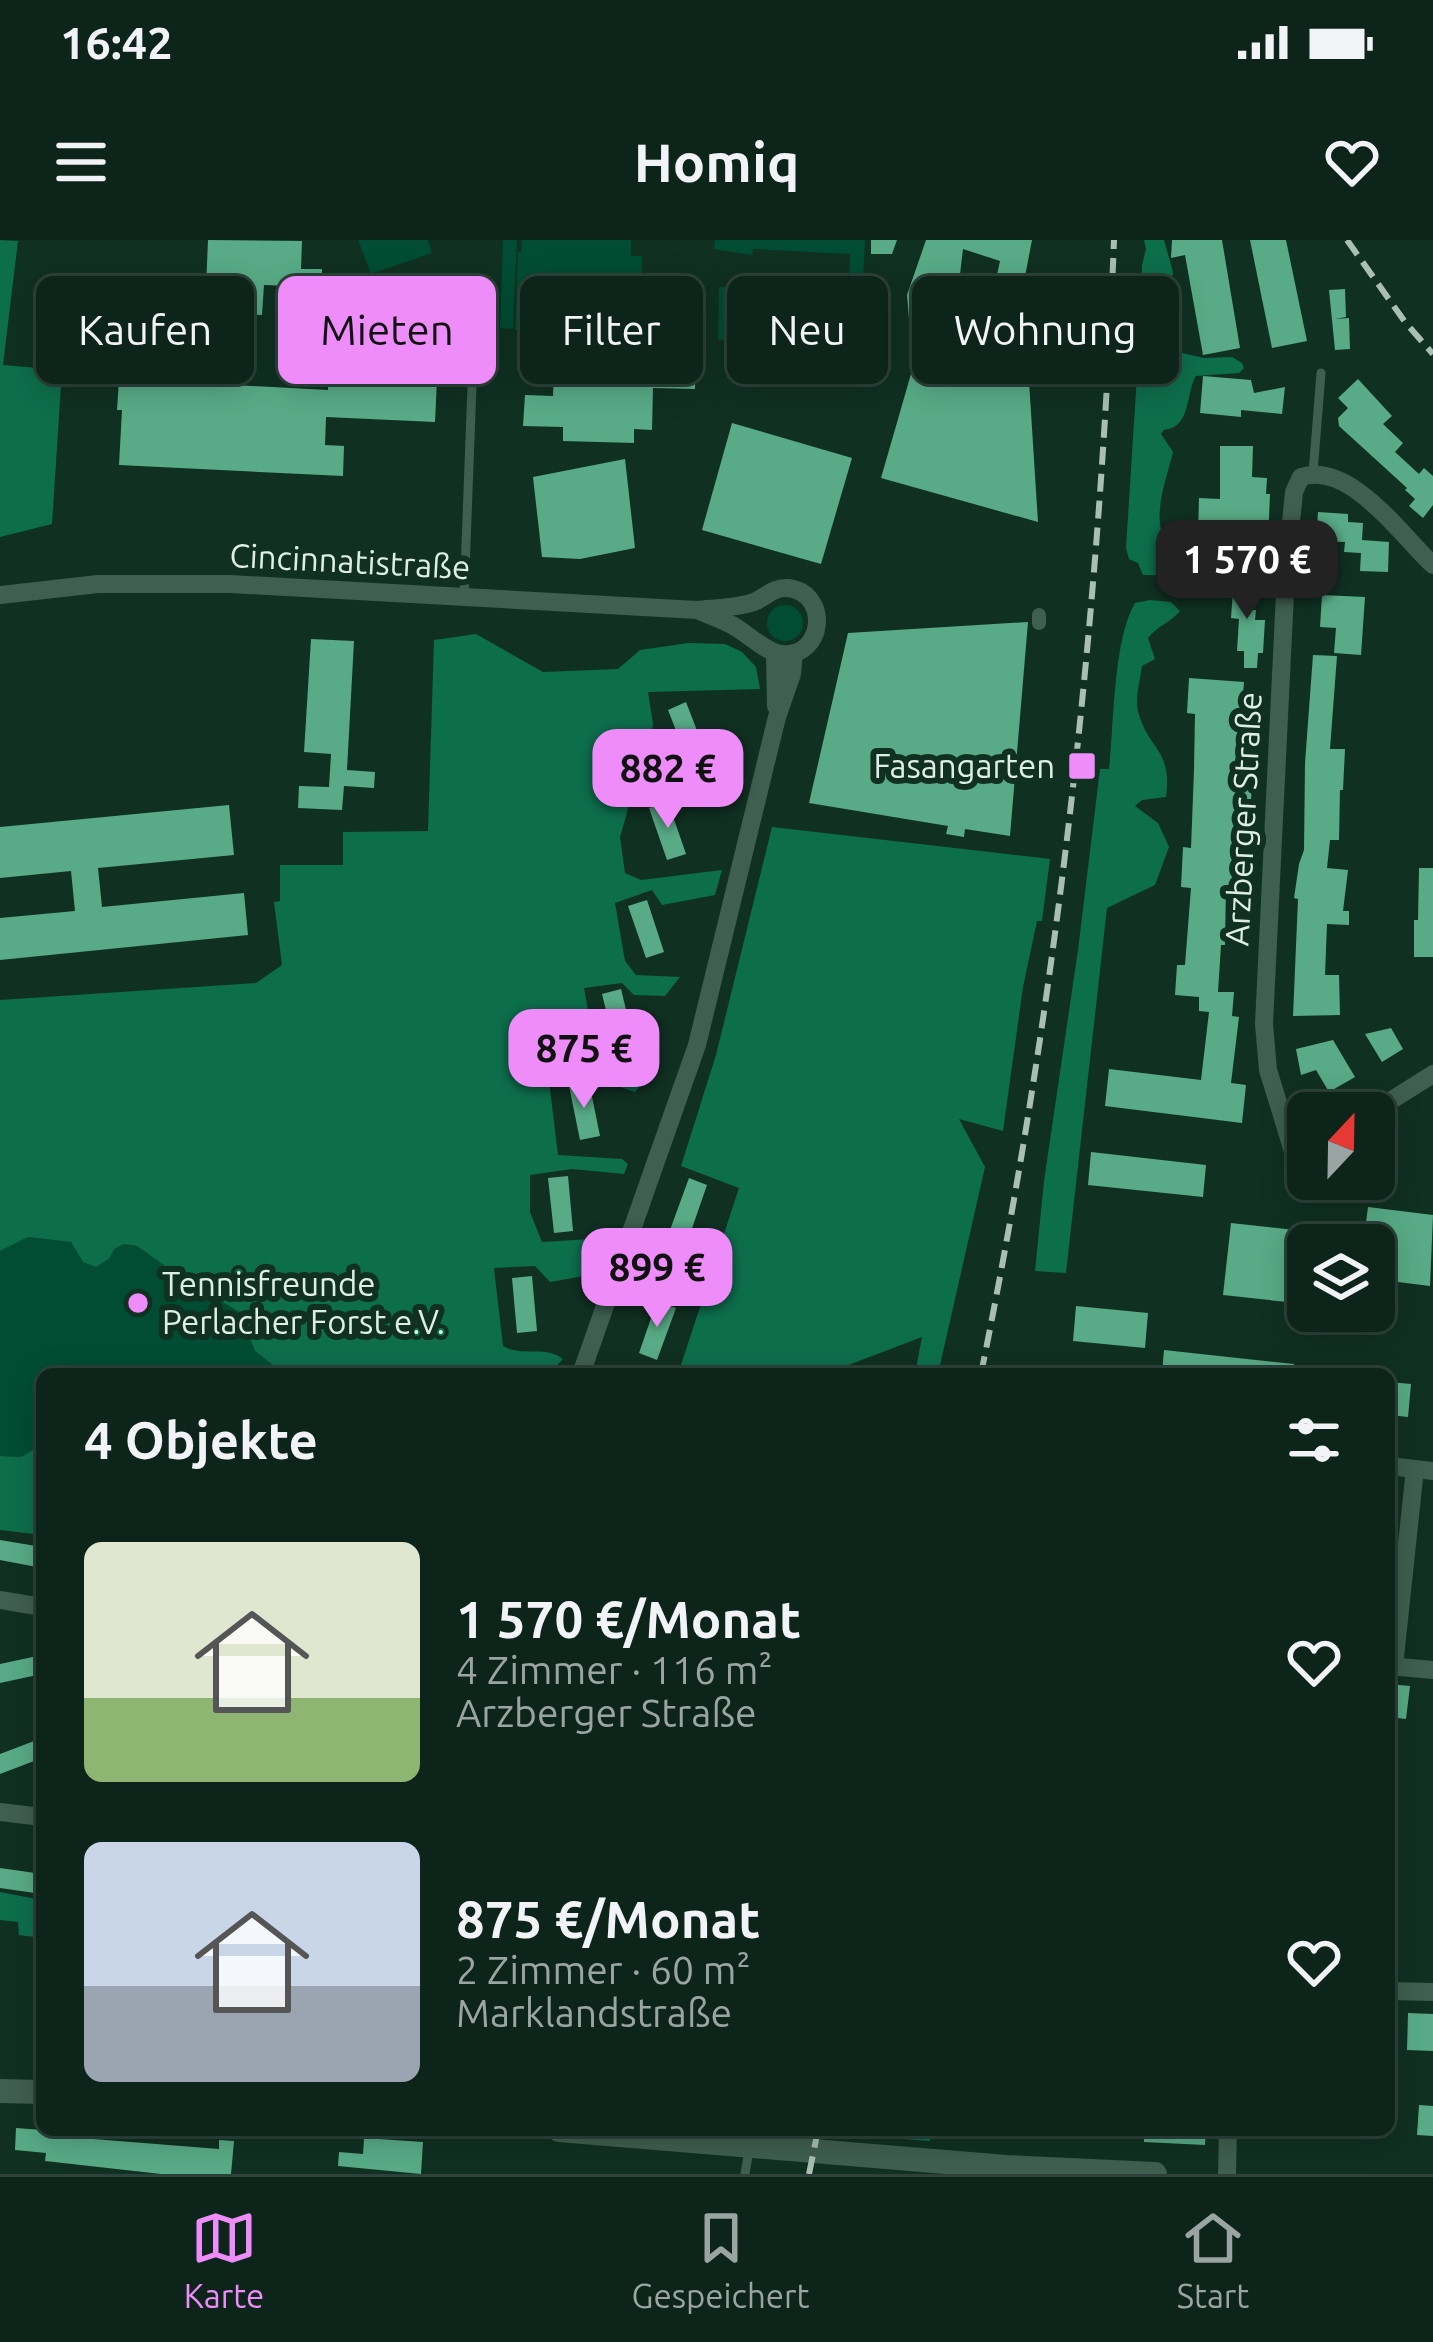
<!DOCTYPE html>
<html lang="de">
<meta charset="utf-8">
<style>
body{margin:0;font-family:Ubuntu,sans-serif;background:#152c23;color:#f1f3f6;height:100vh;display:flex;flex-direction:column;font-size:45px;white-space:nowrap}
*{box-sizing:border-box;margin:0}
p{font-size:39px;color:#9aa4a2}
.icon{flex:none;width:66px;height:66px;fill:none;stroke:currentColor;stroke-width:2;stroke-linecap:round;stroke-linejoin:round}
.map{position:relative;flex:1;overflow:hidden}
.details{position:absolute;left:36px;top:1128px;width:1359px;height:768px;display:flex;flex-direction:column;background:#0c241a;border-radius:18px;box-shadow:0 6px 30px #0003,0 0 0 3px #2c4139}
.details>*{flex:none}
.top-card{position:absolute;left:36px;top:36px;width:1362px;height:108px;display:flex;gap:24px}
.needle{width:78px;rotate:22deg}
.buttons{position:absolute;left:1287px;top:852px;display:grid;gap:24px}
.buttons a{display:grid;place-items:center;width:108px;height:108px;border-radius:18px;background:#0c241a;box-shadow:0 6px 30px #0003,0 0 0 3px #2c4139;font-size:60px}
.price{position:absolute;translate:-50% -102px;padding:0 27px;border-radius:24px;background:#ee8cf9;color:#111;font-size:39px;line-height:78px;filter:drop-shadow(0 3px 6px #0008)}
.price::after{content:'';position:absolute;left:50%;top:72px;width:36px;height:27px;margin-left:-18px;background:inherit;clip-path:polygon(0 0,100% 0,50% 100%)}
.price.active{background:#222;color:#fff}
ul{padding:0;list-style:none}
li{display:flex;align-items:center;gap:36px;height:300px;padding:0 48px}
li span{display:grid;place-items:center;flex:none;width:336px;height:240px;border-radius:18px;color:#555}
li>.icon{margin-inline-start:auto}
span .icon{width:144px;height:144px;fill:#fffc;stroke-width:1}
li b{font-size:51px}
h2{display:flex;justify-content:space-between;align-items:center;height:144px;padding:0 48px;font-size:51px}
.pill{padding:0 42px;border-radius:18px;background:#0c241a;box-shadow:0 6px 30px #0003,0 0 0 3px #2c4139;font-size:42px;line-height:108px}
.pill.active{background:#ee8cf9;color:#111}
.status{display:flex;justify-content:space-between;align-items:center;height:84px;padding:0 60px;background:#0c241a;direction:ltr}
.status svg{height:33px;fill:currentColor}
header{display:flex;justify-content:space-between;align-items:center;height:156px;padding:0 48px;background:#0c241a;font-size:54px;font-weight:700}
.menu{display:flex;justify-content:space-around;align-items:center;height:168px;border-top:3px solid #2c4139;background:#0c241a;font-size:33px;color:#9aa4a2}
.menu a{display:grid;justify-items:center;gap:6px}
.menu .active{color:#ee8cf9}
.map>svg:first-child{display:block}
.green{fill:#004d33}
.forest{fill:#0d6e4c}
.building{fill:#58ab86;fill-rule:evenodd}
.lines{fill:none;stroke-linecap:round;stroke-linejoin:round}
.service{stroke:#3f5f50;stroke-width:9}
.pedestrian{stroke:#3f5f50;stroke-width:14}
.minor{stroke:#3f5f50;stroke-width:18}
.tertiary{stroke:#3f5f50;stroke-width:24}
.rail{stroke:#a9beb4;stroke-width:6;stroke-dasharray:18 9;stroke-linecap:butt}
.poi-dot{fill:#ee8cf9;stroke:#103022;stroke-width:4.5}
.labels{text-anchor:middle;stroke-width:12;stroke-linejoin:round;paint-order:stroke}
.street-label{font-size:33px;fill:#ddeee5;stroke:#103022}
.poi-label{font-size:33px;fill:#ddeee5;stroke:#103022;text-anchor:end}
</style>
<div class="status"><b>16:42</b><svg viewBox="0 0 49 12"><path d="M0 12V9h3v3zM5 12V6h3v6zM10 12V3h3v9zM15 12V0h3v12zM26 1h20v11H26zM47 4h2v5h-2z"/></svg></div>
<header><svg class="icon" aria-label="menu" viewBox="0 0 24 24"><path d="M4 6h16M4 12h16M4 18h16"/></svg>Homiq<svg class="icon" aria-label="heart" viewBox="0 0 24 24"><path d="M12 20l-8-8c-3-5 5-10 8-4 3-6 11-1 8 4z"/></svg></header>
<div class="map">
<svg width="1433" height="1934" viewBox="0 0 1433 1934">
<rect width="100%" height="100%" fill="#103022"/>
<g class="green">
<polygon points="358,0 428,0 432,13 371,34"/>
<polygon points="503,0 517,0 513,89 500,88"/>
<polygon points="522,0 631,0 631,16 642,16 640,95 515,90 518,12 521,12"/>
<polygon points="715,0 865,0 861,76 848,75 850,14 753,9 752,15 714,9"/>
<polygon points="719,47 830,49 828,103 718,100"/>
<circle cx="785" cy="383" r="18"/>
<polygon points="28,997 71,1002 83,1022 110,1018 113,1009 124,1004 137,1006 182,1038 241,1073 255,1111 284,1134 42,1134 42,1209 36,1208 21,1217 0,1216 0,1011"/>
</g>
<g class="forest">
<polygon points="0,0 18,1 3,125 62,130 52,284 0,297"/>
<path d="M1144,0H1164L1173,32L1168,60L1171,78L1165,93L1170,106L1178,112L1204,118L1232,117L1242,123L1244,128L1239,133L1196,136C1185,154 1192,187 1164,190L1161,194L1173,212C1165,245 1149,281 1170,310L1217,318L1222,326L1217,336L1143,335L1138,323L1129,319L1126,308L1137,136L1142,25L1146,9Z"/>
<path d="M1150,360L1171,362L1180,371C1170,383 1157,386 1148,398L1155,419L1142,426C1140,441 1134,461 1139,475C1151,512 1172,510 1166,557L1142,560L1135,566L1158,583L1169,607L1155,645L1107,668L1066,1033L1035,1031L1044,941L1078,710L1100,529H1109C1114,485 1113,400 1135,363Z"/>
<path d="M476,394L543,432L618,429L640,410L688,403L725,404L742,412L756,427L760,449L648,452L653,484L646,535L632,555L620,597L625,633L641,640L722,630L715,655L662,665L652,650L615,663L625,721L636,735L680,737L665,756L634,755L622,743L584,748L596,816L623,825L646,838L635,852L587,836L549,841L558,915L622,919L628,924L624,934L572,929L530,935V972L542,1002L591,999L599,1012L584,1036L550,1042L535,1026L494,1028L503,1106C521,1117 546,1105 563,1119L556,1126L468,1130V1134H284L255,1111L241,1073L182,1038L137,1006L124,1004L114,1009L110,1018L96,1027L83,1022L71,1002L28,997L0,1011V760L256,743L282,725L274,662L280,661V625H343V592L428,591L434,400Z"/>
<polygon points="772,587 1050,619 1042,681 1037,681 1023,747 1003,891 959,879 985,927 938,1134 915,1134 922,1097 825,1134 678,1134 739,948 681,926 716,815"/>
<polygon points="36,1208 42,1209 42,1295 0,1290 0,1216 21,1217"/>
<polygon points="0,1652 42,1660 42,1698 19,1695 18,1682 0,1680"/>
<polygon points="836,1890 931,1890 930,1901 835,1894"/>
</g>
<g class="building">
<polygon points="208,0 302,1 301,29 322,29 322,47 264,45 262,75 205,73"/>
<polygon points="871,0 897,0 892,14 871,14"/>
<path d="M926,0H1032L1023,47L1038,282L881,238L913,127L907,55ZM963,9L1000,21L994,49L958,51Z"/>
<polygon points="1172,0 1222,0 1240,108 1203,115 1185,15 1171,18"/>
<polygon points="1250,0 1286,0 1307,101 1272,108"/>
<polygon points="1345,49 1346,77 1335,79 1349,78 1350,109 1335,110 1329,50"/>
<polygon points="555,103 696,107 695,149 653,148 652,190 634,189 634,203 563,201 563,187 523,186 525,155 553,156"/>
<polygon points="374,115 438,118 435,182 326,177 325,205 344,206 343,236 119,225 122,170 117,170 119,139 328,150 328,143 354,144 355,129 370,129"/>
<polygon points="1203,136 1251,140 1254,153 1285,147 1282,174 1241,170 1241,177 1200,173"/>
<polygon points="1358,139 1392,176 1383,184 1403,203 1395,212 1419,234 1424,228 1433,236 1433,265 1423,278 1409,266 1415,259 1405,250 1407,248 1339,186 1338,178 1348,168 1338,158"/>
<polygon points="732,183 852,218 821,324 702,290"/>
<polygon points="1220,206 1253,206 1252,237 1267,238 1266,254 1270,254 1268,301 1224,299 1224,293 1198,292 1199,258 1220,259"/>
<polygon points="625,219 635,308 580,319 542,317 533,237"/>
<polygon points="1318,272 1348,274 1348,282 1363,283 1362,300 1389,302 1388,332 1360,331 1361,313 1344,312 1345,302 1316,301"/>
<polygon points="1234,337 1252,337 1252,370 1256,370 1255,380 1265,380 1263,413 1258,413 1257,428 1244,428 1244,411 1237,411 1239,379 1231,378"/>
<polygon points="1322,355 1365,357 1361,415 1334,413 1336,388 1320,387"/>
<polygon points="1028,382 1010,596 965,589 964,597 946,594 948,586 809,563 848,393"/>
<polygon points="311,399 354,401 347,530 375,532 374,548 344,546 342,570 298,568 299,546 329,547 331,514 304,512"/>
<polygon points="1313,415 1337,416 1330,509 1345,509 1343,550 1340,550 1339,600 1330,600 1327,628 1348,630 1343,671 1349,671 1349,685 1327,684 1325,735 1339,735 1340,775 1293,776 1298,659 1294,658 1299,624 1304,610 1305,523"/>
<polygon points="1189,438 1244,442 1240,501 1255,501 1247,618 1253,618 1251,646 1226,645 1225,705 1221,705 1218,752 1234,752 1232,776 1239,777 1231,843 1246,845 1242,883 1105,866 1109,829 1201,840 1209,772 1199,771 1199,757 1175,755 1177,725 1185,725 1191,648 1181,647 1183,607 1191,608 1194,530 1195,474 1187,473"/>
<polygon points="686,462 706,514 688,521 668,470"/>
<polygon points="668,562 686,614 667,620 649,568"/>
<polygon points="229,565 234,615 98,628 102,667 244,653 248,695 0,720 0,678 75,671 71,631 0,638 0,587"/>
<polygon points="1419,628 1433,628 1433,717 1414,717 1414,680 1418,680"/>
<polygon points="647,660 664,712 646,718 628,666"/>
<polygon points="621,749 634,803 615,807 602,754"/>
<polygon points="1391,788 1403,809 1382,822 1365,794"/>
<polygon points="1333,800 1355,837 1329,852 1316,830 1301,835 1296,809"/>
<polygon points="589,842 600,896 580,900 569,846"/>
<polygon points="1091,912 1206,925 1203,957 1088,945"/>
<polygon points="568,936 573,991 554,993 548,938"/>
<polygon points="689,938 707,945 689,997 670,990"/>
<polygon points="1368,967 1433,975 1430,1046 1374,1039 1374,1005 1363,1005"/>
<polygon points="1231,983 1304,991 1296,1063 1223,1055"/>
<polygon points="532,1036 537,1091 517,1093 512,1038"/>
<polygon points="657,1061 676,1068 657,1120 639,1113"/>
<polygon points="1076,1066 1148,1073 1145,1108 1073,1101"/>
<polygon points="1164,1110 1294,1124 1294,1134 1162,1134"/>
<polygon points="1389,1142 1411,1144 1408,1177 1389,1175"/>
<polygon points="0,1300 42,1307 42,1328 0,1320"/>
<polygon points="42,1415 42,1434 0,1443 0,1424"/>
<polygon points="1389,1444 1410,1446 1406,1479 1389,1477"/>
<polygon points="42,1498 42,1518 0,1534 0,1514"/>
<polygon points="0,1628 42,1634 42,1654 0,1648"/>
<polygon points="1408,1773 1433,1774 1433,1811 1407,1810"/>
<polygon points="1419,1865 1433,1866 1433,1896 1417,1895"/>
<polygon points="16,1888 68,1892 68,1897 219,1909 219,1900 234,1901 231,1934 161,1934 45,1921 46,1913 15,1910"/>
<polygon points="1144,1890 1206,1890 1205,1905 1144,1902"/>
<polygon points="364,1898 423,1902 421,1934 338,1926 339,1912 363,1914"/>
</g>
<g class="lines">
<g class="service">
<polyline points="1313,233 1321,133"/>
<polyline points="464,358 473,119"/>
<polyline points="745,1934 749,1910"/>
</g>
<polyline class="pedestrian" points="1039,383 1039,375"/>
<g class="minor">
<path d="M0,355L98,344H230L697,370C716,368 736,368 754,362C766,357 773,347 788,348C831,353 824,419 781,414C765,412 747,393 732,385C721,380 709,375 697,370"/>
<polyline points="775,413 776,466"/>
<polyline points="1371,873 1433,834"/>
<path d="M1308,913L1296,921L1268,830L1264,784L1286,333L1294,252L1301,237C1350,221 1401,295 1433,325"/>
<polyline points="581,1134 697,805 777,477 792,434 794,413"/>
<polyline points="1389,1226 1433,1231"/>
<polyline points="0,1360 42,1367"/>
<polyline points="1389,1426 1433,1430"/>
<polyline points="1394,1426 1415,1229"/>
<polyline points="0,1572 42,1577"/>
<polyline points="1389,1751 1433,1752"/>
<polyline points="1227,1934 1228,1890"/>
</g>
<g class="tertiary">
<polyline points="0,1851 42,1852"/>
<polyline points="559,1890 1006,1927 1155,1934"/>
</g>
<g class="rail">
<polyline points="1347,0 1405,82 1433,114"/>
<path d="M981,1134C1057,760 1099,382 1114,0"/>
<polyline points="809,1934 818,1890"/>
</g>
</g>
<g class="poi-dot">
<rect x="1067" y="511" width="30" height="30" rx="6"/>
<circle cx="138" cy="1063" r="12"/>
</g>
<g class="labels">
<g class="street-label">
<text transform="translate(350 321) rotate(3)" y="12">Cincinnatistraße</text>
<text transform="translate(1243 579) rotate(-87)" y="12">Arzberger Straße</text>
</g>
<g class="poi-label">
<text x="1055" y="538">Fasangarten</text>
<text x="162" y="1056" text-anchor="start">Tennisfreunde<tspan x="162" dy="38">Perlacher Forst e.V.</tspan></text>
</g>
</g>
</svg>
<div class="buttons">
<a><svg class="needle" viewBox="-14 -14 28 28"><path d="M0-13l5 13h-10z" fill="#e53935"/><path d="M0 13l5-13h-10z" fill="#9aa4a2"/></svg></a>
<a><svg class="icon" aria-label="layers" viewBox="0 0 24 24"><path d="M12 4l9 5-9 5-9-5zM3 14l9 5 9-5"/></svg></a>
</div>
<b class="price active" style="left:1247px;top:382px">1 570 €</b>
<b class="price" style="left:668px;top:591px">882 €</b>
<b class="price" style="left:584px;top:871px">875 €</b>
<b class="price" style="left:657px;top:1090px">899 €</b>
<div class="top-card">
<a class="pill">Kaufen</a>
<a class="pill active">Mieten</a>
<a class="pill">Filter</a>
<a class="pill">Neu</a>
<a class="pill">Wohnung</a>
</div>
<section class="details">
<h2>4 Objekte<svg class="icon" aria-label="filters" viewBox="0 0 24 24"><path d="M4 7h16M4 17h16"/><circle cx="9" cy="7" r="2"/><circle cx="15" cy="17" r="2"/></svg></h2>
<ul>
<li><span style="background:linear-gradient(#dfe7d0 65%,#8fb573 0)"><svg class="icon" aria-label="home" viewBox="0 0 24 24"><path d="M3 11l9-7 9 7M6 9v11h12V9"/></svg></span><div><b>1 570 €/Monat</b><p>4 Zimmer · 116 m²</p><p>Arzberger Straße</p></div><svg class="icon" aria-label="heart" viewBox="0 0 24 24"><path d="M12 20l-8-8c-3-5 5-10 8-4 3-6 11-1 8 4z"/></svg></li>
<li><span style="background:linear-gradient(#c9d6e8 60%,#9aa5b1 0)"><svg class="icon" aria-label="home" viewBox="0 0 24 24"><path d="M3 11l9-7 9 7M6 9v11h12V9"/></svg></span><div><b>875 €/Monat</b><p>2 Zimmer · 60 m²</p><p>Marklandstraße</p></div><svg class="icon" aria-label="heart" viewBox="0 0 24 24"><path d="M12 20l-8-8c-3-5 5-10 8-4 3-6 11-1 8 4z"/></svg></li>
</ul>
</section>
</div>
<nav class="menu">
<a class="active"><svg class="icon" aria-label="map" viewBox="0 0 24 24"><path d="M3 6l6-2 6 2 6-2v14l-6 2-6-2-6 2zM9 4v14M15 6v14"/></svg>Karte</a>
<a><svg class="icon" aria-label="saved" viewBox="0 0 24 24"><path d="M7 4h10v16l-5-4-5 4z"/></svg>Gespeichert</a>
<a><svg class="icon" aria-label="home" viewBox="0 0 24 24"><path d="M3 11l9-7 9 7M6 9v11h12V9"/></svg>Start</a>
</nav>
